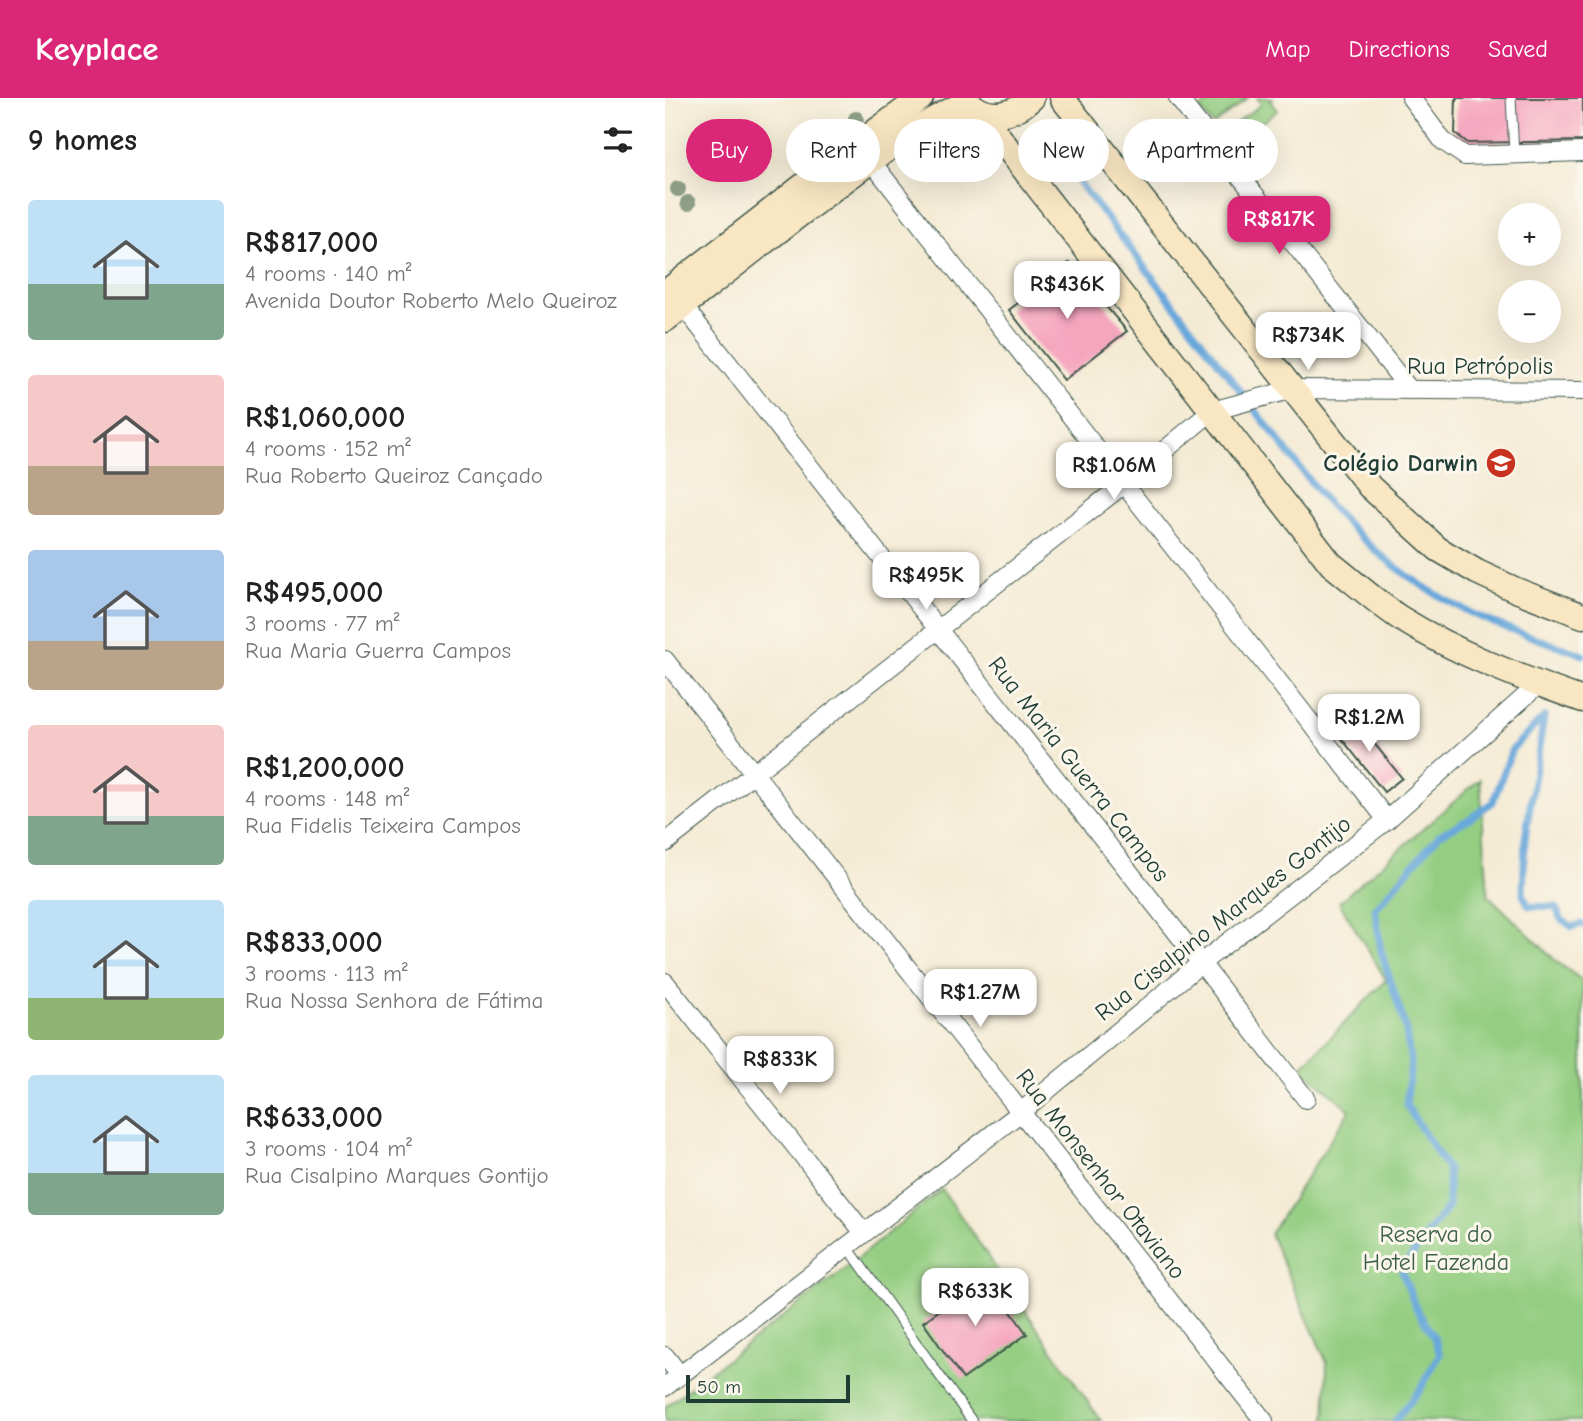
<!DOCTYPE html>
<meta charset="utf-8">
<style>
body{margin:0;font-family:"Comic Neue",sans-serif;background:#f6f6f6;color:#222;height:100vh;display:flex;flex-direction:column;font-size:26px;white-space:nowrap}
*{box-sizing:border-box;margin:0}
p{font-size:23px;color:#767676}
.icon{flex:none;width:38px;height:38px;fill:none;stroke:currentColor;stroke-width:2;stroke-linecap:round;stroke-linejoin:round}
.map{position:relative;flex:1;overflow:hidden}
.panel{display:flex;flex-direction:column;background:#fff;width:665px}
.panel>*{flex:none}
.guide{position:absolute;left:21px;top:21px;width:665px;height:63px;display:flex;gap:14px}
.tools{position:absolute;left:833px;top:105px;display:grid;gap:14px}
.tools a{display:grid;place-items:center;width:63px;height:63px;border-radius:50%;background:#fff;box-shadow:0 7px 28px #0002;font-size:35px}
.scale{position:absolute;left:21px;bottom:18px;width:164px;box-sizing:border-box;padding-left:7px;border:4px solid #1f3d34;border-top:0;font-size:19px;line-height:24px;white-space:nowrap;color:#1f3d34;-webkit-text-stroke:5px #fbf7ec;paint-order:stroke}
.price{position:absolute;translate:-50% -60px;padding:0 16px;border-radius:14px;background:#fff;color:#222;font-size:23px;line-height:46px;filter:drop-shadow(0 2px 4px #0008)}
.price::after{content:'';position:absolute;left:50%;top:42px;width:21px;height:16px;margin-left:-10px;background:inherit;clip-path:polygon(0 0,100% 0,50% 100%)}
.price.selected{background:#db2777;color:#fff}
ul{padding:0;list-style:none}
li{display:flex;align-items:center;gap:21px;height:175px;padding:0 28px}
li span{display:grid;place-items:center;flex:none;width:196px;height:140px;border-radius:7px;color:#555}
li>.icon{margin-inline-start:auto}
span .icon{width:84px;height:84px;fill:#fffc;stroke-width:1}
li b{font-size:30px}
h2{display:flex;justify-content:space-between;align-items:center;height:84px;padding:0 28px;font-size:30px}
.pill{padding:0 24px;border-radius:32px;background:#fff;box-shadow:0 7px 28px #0002;font-size:24px;line-height:63px}
.pill.selected{background:#db2777;color:#fff}
header{display:flex;align-items:center;gap:42px;box-sizing:border-box;height:98px;padding:0 35px;background:#db2777;color:#fff}
header strong{font-size:33px}
nav{display:flex;gap:38px;margin-inline-start:auto;font-size:24px}
main{display:flex;flex:1;min-height:0}
.map>svg:first-child{display:block}
.green{fill:#94ce82;stroke:#5a865b;stroke-width:2}
.lines{fill:none;stroke-linecap:round;stroke-linejoin:round}
.stream{stroke:#69a8db;stroke-width:7}
.building{fill:#f5a6bf}
.lane-casing{stroke:#3f574c;stroke-width:11}
.street-casing{stroke:#3f574c;stroke-width:20}
.secondary-casing{stroke:#3f574c;stroke-width:27}
.lane{stroke:#fff;stroke-width:9}
.street{stroke:#fff;stroke-width:18}
.secondary{stroke:#f9e7c3;stroke-width:24}
.tree{fill:#8f9f87}
.labels{text-anchor:middle;stroke-width:6;stroke-linejoin:round;paint-order:stroke}
.street-label{font-size:24px;fill:#1f3d34;stroke:#fbf7ec}
.poi-label{font-size:24px;font-weight:bold;fill:#1f3d34;stroke:#fbf7ec;text-anchor:end}
.park-label{font-size:24px;fill:#3c6148;stroke:#fbf7ec}
</style>
<header>
<strong>Keyplace</strong>
<nav><a>Map</a><a>Directions</a><a>Saved</a></nav>
</header>
<main>
<section class="panel">
<h2>9 homes<svg class="icon" aria-label="filters" viewBox="0 0 24 24"><path d="M4 7h16M4 17h16"/><circle cx="9" cy="7" r="2"/><circle cx="15" cy="17" r="2"/></svg></h2>
<ul>
<li><span style="background:linear-gradient(#bfe0f5 60%,#7fa58c 0)"><svg class="icon" aria-label="home" viewBox="0 0 24 24"><path d="M3 11l9-7 9 7M6 9v11h12V9"/></svg></span><div><b>R$817,000</b><p>4 rooms · 140 m²</p><p>Avenida Doutor Roberto Melo Queiroz</p></div></li>
<li><span style="background:linear-gradient(#f6c9c9 65%,#b9a48a 0)"><svg class="icon" aria-label="home" viewBox="0 0 24 24"><path d="M3 11l9-7 9 7M6 9v11h12V9"/></svg></span><div><b>R$1,060,000</b><p>4 rooms · 152 m²</p><p>Rua Roberto Queiroz Cançado</p></div></li>
<li><span style="background:linear-gradient(#a9c7e8 65%,#b9a48a 0)"><svg class="icon" aria-label="home" viewBox="0 0 24 24"><path d="M3 11l9-7 9 7M6 9v11h12V9"/></svg></span><div><b>R$495,000</b><p>3 rooms · 77 m²</p><p>Rua Maria Guerra Campos</p></div></li>
<li><span style="background:linear-gradient(#f6c9c9 65%,#7fa58c 0)"><svg class="icon" aria-label="home" viewBox="0 0 24 24"><path d="M3 11l9-7 9 7M6 9v11h12V9"/></svg></span><div><b>R$1,200,000</b><p>4 rooms · 148 m²</p><p>Rua Fidelis Teixeira Campos</p></div></li>
<li><span style="background:linear-gradient(#bfe0f5 70%,#8fb573 0)"><svg class="icon" aria-label="home" viewBox="0 0 24 24"><path d="M3 11l9-7 9 7M6 9v11h12V9"/></svg></span><div><b>R$833,000</b><p>3 rooms · 113 m²</p><p>Rua Nossa Senhora de Fátima</p></div></li>
<li><span style="background:linear-gradient(#bfe0f5 70%,#7fa58c 0)"><svg class="icon" aria-label="home" viewBox="0 0 24 24"><path d="M3 11l9-7 9 7M6 9v11h12V9"/></svg></span><div><b>R$633,000</b><p>3 rooms · 104 m²</p><p>Rua Cisalpino Marques Gontijo</p></div></li>
</ul>
</section>
<div class="map">
<svg width="918" height="1323" viewBox="0 0 918 1323">
<rect width="100%" height="100%" fill="#fbf7ec"/>
<filter id="ink" filterUnits="userSpaceOnUse"><feTurbulence type="fractalNoise" baseFrequency=".0143" numOctaves="2"/><feDisplacementMap in="SourceGraphic" scale="14" xChannelSelector="R" yChannelSelector="G"/><feConvolveMatrix kernelMatrix="1 2 1 2 8 2 1 2 1" color-interpolation-filters="sRGB"/></filter>
<filter id="wash" filterUnits="userSpaceOnUse"><feTurbulence type="fractalNoise" baseFrequency=".00686" numOctaves="4" result="noise"/><feDisplacementMap in="SourceGraphic" scale="28" xChannelSelector="R" yChannelSelector="G"/><feGaussianBlur stdDeviation="1.57" result="paint"/><feColorMatrix in="noise" values="0 0 0 0 0 0 0 0 0 0 0 0 0 0 0 0 0 1.4 0 .05"/><feComposite in="paint" operator="in"/></filter>
<g filter="url(#wash)">
<rect width="100%" height="100%" fill="#f4ebd4"/>
<g class="green">
<polygon points="550,0 583,0 548,27 535,11"/>
<polygon points="592,0 608,0 605,3 613,12 566,50 556,36 597,6"/>
<polygon points="815,681 823,797 892,864 918,883 918,1323 660,1323 662,1265 605,1136 685,1012 636,970 721,882 674,804"/>
<polygon points="277,1091 436,1323 0,1323 0,1309 170,1179"/>
</g>
<g class="lines">
<g class="stream">
<path d="M376,35L659,401C692,439 730,472 774,498C818,525 870,539 918,557"/>
<polyline points="879,619 860,741 858,797 864,808 891,809 895,820 907,829 916,826 918,827"/>
<polyline points="730,1323 756,1290 775,1256 769,1239 751,1210 737,1174 755,1145 783,1109 783,1072 741,1007 746,965 740,928 716,853 710,811 774,737 804,721 828,704 847,651 879,619"/>
</g>
</g>
<g id="blocks">
<g class="building">
<polygon points="791,0 918,0 918,43 803,45 790,35"/>
<polygon points="404,165 462,233 399,282 344,212"/>
<polygon points="688,619 737,680 719,694 670,632"/>
<polygon points="321,1179 362,1236 298,1281 258,1224"/>
</g>
</g>
</g>
<g filter="url(#ink)">
<use href="#blocks" fill-opacity="0" stroke="#3f574c" stroke-width="2"/>
<g class="lines">
<g class="lane-casing">
<g id="lane">
<polyline points="846,0 849,55"/>
<polyline points="182,1148 307,1323"/>
</g>
</g>
<g class="street-casing">
<g id="street">
<polyline points="513,0 745,292"/>
<polyline points="746,0 778,43 800,58 918,54"/>
<polyline points="206,63 722,722"/>
<polyline points="18,208 536,865 641,1001"/>
<polyline points="0,562 599,1323"/>
<polyline points="0,745 459,386 547,313 628,291 918,293"/>
<polyline points="0,884 199,1135"/>
<polyline points="0,1258 15,1277"/>
<polyline points="0,1289 356,1014 536,865 722,722 874,586"/>
</g>
</g>
<g class="secondary-casing">
<g id="secondary">
<polyline points="397,0 705,389 773,451 812,474 851,492 918,518"/>
<path d="M308,8C327,23 352,15 367,0"/>
<path d="M313,12L666,466C689,484 711,504 735,520C791,555 856,580 918,602"/>
<polyline points="0,195 170,63 256,0"/>
<path d="M0,222C56,178 111,134 168,91C210,60 255,25 303,4"/>
</g>
</g>
<use href="#lane" class="lane"/>
<use href="#street" class="street"/>
<use href="#secondary" class="secondary"/>
</g>
<g class="tree">
<circle cx="191" cy="21" r="8"/>
<circle cx="13" cy="91" r="8"/>
<circle cx="23" cy="105" r="8"/>
</g>
</g>
<defs>
<g id="school-disc" transform="scale(1.575)"><circle r="9.5" fill="#c8321e" stroke="#fbf7ec"/><path d="M0-5L7-2L0 1L-7-2ZM-4 1L0 2.5L4 1V4Q0 6-4 4Z" fill="#fff"/></g>
</defs>
<g fill-rule="evenodd">
<use href="#school-disc" x="836" y="365"/>
</g>
<g class="labels">
<g class="street-label">
<text x="815" y="276">Rua Petrópolis</text>
<text transform="translate(414 671) rotate(52)" y="8">Rua Maria Guerra Campos</text>
<text transform="translate(558 820) rotate(-38)" y="8">Rua Cisalpino Marques Gontijo</text>
<text transform="translate(436 1076) rotate(52)" y="8">Rua Monsenhor Otaviano</text>
</g>
<g class="poi-label">
<text x="813" y="373">Colégio Darwin</text>
</g>
<g class="park-label">
<text x="771" y="1144">Reserva do<tspan x="771" dy="28">Hotel Fazenda</tspan></text>
</g>
</g>
</svg>
<div class="tools">
<a>+</a>
<a>−</a>
</div>
<div class="scale">50 m</div>
<b class="price selected" style="left:614px;top:158px">R$817K</b>
<b class="price" style="left:402px;top:223px">R$436K</b>
<b class="price" style="left:643px;top:274px">R$734K</b>
<b class="price" style="left:449px;top:404px">R$1.06M</b>
<b class="price" style="left:261px;top:514px">R$495K</b>
<b class="price" style="left:704px;top:656px">R$1.2M</b>
<b class="price" style="left:315px;top:931px">R$1.27M</b>
<b class="price" style="left:115px;top:998px">R$833K</b>
<b class="price" style="left:310px;top:1230px">R$633K</b>
<div class="guide">
<a class="pill selected">Buy</a>
<a class="pill">Rent</a>
<a class="pill">Filters</a>
<a class="pill">New</a>
<a class="pill">Apartment</a>
</div>
</div>
</main>
